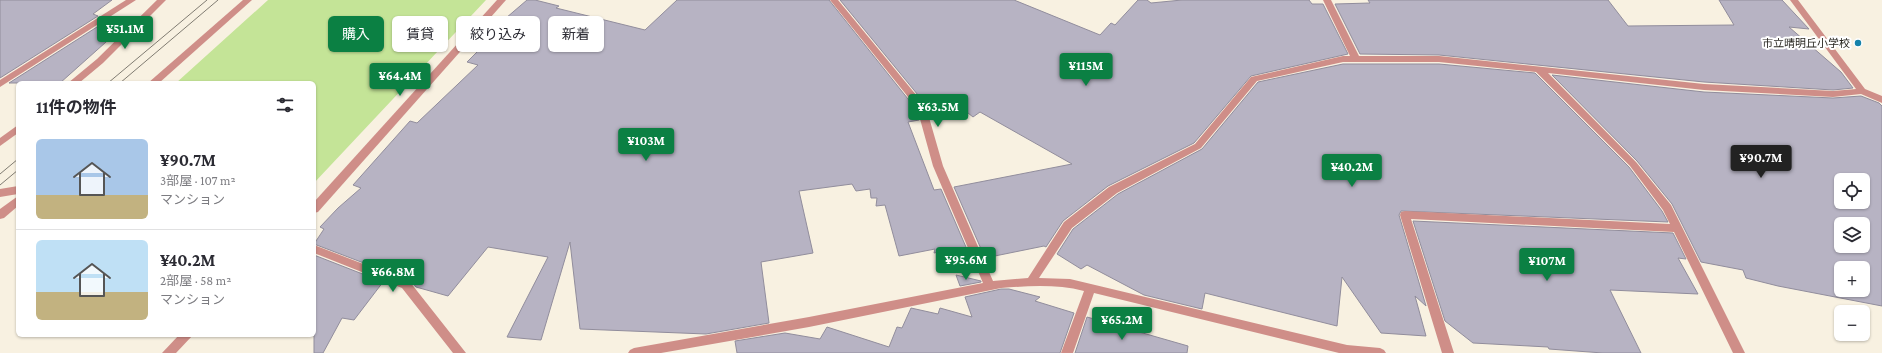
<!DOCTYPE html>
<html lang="ja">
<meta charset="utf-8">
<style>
body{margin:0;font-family:"Crimson Pro","Noto Sans JP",serif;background:#f7f7f7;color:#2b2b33;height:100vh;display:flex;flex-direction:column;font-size:15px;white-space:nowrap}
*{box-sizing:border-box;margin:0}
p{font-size:13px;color:#7c7c81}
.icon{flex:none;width:22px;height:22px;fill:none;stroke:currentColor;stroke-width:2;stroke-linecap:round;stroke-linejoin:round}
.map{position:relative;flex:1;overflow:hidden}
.drawer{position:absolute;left:16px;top:81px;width:300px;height:256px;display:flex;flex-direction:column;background:#fff;border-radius:6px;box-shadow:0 1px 3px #0004}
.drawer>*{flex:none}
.top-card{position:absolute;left:328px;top:16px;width:380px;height:36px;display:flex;gap:8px}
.tools{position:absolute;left:1834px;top:173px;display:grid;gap:8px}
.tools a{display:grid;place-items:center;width:36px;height:36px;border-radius:6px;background:#fff;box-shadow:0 1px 3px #0004;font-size:20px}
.price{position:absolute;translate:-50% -34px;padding:0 9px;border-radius:4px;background:#0b8043;color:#fff;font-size:13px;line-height:26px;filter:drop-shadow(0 1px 2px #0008)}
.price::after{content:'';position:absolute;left:50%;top:24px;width:12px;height:9px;margin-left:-6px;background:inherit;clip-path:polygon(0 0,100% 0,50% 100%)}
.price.current{background:#222;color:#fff}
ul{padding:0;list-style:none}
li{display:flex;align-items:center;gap:12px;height:100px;padding:0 20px}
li+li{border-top:1px solid #e1e1e2}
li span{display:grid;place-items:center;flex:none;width:112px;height:80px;border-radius:6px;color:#555}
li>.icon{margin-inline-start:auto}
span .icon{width:48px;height:48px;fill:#fffc;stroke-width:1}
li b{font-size:17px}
h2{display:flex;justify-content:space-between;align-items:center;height:48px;padding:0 20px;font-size:17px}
.pill{padding:0 14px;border-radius:6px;background:#fff;box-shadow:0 1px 3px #0004;font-size:14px;line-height:36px}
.pill.current{background:#0b8043;color:#fff}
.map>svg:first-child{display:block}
.green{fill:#c4e497}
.building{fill:#b7b3c3;stroke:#918d9c;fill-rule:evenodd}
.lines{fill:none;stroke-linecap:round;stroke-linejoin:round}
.pedestrian{fill:#cf8e88;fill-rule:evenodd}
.minor{fill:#cf8e88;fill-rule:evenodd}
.tertiary{fill:#cf8e88;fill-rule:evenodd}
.tram{stroke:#807c72;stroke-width:1}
.poi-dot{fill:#1582aa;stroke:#fff;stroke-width:1.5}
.labels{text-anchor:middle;stroke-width:4;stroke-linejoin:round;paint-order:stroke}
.poi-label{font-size:11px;fill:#292721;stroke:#fff;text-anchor:end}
</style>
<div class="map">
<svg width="1882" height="353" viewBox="0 0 1882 353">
<rect width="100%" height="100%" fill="#f8f1e1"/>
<polygon class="green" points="268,0 486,0 314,183 314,83 176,83"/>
<g class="building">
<polygon points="0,0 112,0 93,14 98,16 0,78"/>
<polygon points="527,0 535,0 559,6 556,8 645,30 677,0 829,0 916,109 919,120 908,122 934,190 941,189 972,261 952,265 947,250 934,253 935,249 899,256 885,205 876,206 877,198 871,198 870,189 856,191 852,184 799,191 813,253 761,262 769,323 706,334 580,329 570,242 541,340 507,337 548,257 488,247 448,296 416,287 411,281 314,244 324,229 320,227 338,208 361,188 353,185 410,121 417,123 478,65 467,62 479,50 471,48"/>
<polygon points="840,0 1014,0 1100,35 1111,23 1115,25 1138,0 1147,0 1151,3 1182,0 1309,0 1312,4 1323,4 1348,54 1251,76 1194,143 1108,186 1063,221 1046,247 1044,246 985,258 954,187 1072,164 980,112 973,117 963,109 952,114 931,118 927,106"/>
<polygon points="1368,0 1608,0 1628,26 1734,25 1719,0 1782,0 1809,29 1789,27 1841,72 1853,88 1833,90 1704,82 1439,55 1360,54 1335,4 1370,3"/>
<polygon points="108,20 124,26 60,83 9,83"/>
<polygon points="1343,64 1439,64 1535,73 1629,167 1662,211 1668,222 1401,211 1399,215 1426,306 1415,296 1426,336 1381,333 1342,277 1337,326 1205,293 1202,309 1144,295 1087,265 1081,269 1057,254 1073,229 1118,194 1202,149 1258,82"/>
<path d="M1552,75L1704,92L1833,98L1861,96L1879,103L1882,106V306L1778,286L1746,278L1743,270L1701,262L1672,204L1637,161ZM1841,180H1863V202H1841ZM1841,224H1863V246H1841ZM1841,268H1863V290H1841Z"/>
<polygon points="1413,221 1673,233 1686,259 1678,258 1698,294 1610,290 1641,353 1603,353 1549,349 1548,347 1473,343 1445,321"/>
<polygon points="314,255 383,282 354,320 342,318 323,353 314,353"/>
<polygon points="956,275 981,281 981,282 960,286"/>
<polygon points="1001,289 1009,289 1040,297 1035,301 1074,313 1060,353 737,353 735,341 785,333 820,339 827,327 889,347 897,327 902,328 911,308 938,314 940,308 972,317 965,297"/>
<polygon points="1087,317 1188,346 1187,353 1075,353"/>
</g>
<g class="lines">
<polygon class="pedestrian" points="18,186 18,194 0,197 0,189"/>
<g class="minor">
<polygon points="126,0 136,0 0,87 0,80"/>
<polygon points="497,0 506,0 318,212 314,213 314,202"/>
<path d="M830,0H838L926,107L943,166L993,281L1028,278L1064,222L1109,187L1195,144L1251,77L1343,56H1350L1323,0H1331L1359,56H1439L1704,84L1833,91L1856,89L1790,0H1798L1865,89L1882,96V103L1861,94L1833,97L1704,90L1548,73L1636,162L1671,205L1745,353H1733L1674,232L1411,219L1454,353H1442L1400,215L1401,212L1405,211L1670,224L1663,210L1630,166L1536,72L1439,62H1343L1257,81L1201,148L1117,193L1072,228L1039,278L1070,279L1347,345L1380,348L1384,350L1386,353H1339L1094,293L1073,353H1061L1084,291C1057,284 1028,286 1001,288L809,327L661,353H628L630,350L634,348L809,317L983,283L933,166L917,108Z"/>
<polygon points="314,245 410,282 466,353 453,353 402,288 314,253"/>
<polygon points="179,335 193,335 176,353 162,353"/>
</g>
<g class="tertiary">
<polygon points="157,0 166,0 103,63 79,83 68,83 97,59"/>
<polygon points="243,0 252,0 159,83 148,83"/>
<polygon points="18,125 18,133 0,146 0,138"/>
<polygon points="18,196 18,206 4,218 0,219 0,209"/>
</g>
<g class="tram">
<polyline points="108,83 207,0"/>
<polyline points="120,83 218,0"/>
<polyline points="0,174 18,159"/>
<polyline points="0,185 18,170"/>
</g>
</g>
<circle class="poi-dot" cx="1858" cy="43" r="4"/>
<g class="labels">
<g class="poi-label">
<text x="1850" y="47">市立晴明丘小学校</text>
</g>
</g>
</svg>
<div class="tools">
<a><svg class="icon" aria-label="locate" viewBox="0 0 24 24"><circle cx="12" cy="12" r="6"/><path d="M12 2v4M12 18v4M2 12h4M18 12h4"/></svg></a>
<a><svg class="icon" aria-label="layers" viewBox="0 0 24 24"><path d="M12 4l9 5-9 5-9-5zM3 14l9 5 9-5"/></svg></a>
<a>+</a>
<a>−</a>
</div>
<b class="price" style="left:125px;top:50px">¥51.1M</b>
<b class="price" style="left:1086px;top:87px">¥115M</b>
<b class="price" style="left:400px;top:97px">¥64.4M</b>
<b class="price" style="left:938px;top:128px">¥63.5M</b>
<b class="price" style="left:646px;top:162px">¥103M</b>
<b class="price current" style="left:1761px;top:179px">¥90.7M</b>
<b class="price" style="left:1352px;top:188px">¥40.2M</b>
<b class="price" style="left:966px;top:281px">¥95.6M</b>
<b class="price" style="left:1547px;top:282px">¥107M</b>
<b class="price" style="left:393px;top:293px">¥66.8M</b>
<b class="price" style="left:1122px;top:341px">¥65.2M</b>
<div class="top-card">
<a class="pill current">購入</a>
<a class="pill">賃貸</a>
<a class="pill">絞り込み</a>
<a class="pill">新着</a>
</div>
<section class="drawer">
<h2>11件の物件<svg class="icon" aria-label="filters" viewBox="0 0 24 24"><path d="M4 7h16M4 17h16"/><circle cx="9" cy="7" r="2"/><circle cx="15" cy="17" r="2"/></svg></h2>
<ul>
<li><span style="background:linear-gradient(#a9c7e8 70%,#c2b280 0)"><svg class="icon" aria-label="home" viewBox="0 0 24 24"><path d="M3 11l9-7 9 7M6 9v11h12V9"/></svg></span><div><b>¥90.7M</b><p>3部屋 · 107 m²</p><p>マンション</p></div></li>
<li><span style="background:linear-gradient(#bfe0f5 65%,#c2b280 0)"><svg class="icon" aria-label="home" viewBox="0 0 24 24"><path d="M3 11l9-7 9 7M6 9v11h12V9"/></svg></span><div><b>¥40.2M</b><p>2部屋 · 58 m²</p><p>マンション</p></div></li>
</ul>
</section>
</div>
